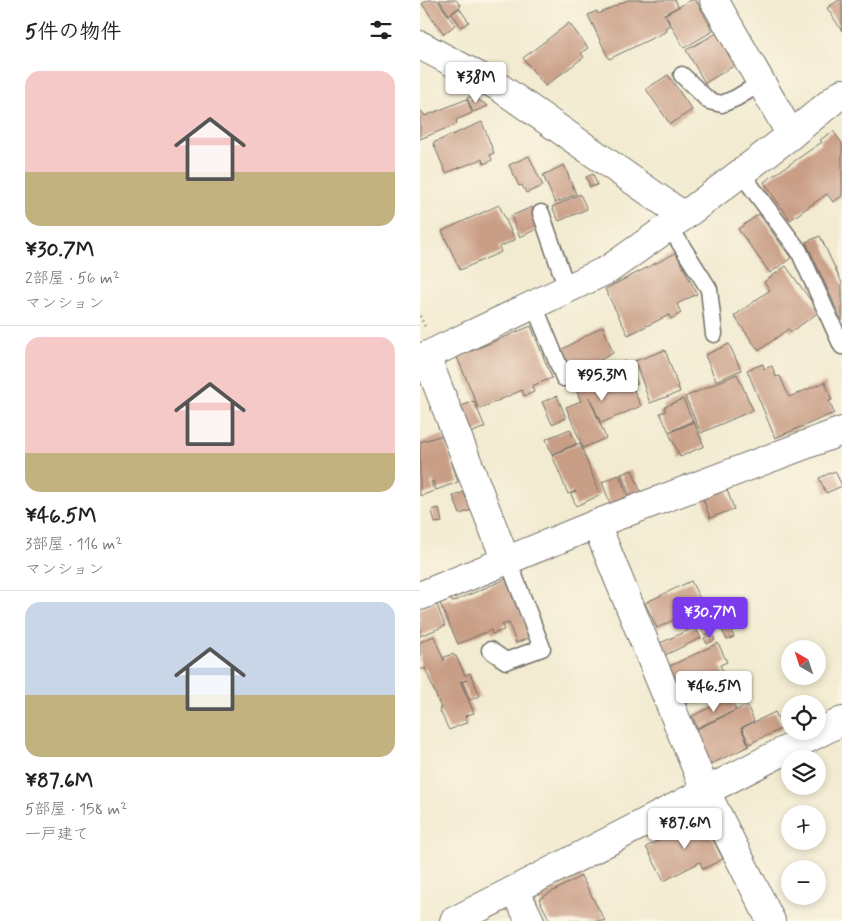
<!DOCTYPE html>
<html lang="ja">
<meta charset="utf-8">
<style>
body{margin:0;font-family:Mynerve,"Klee One",sans-serif;background:#f2f2f2;color:#202124;height:100vh;display:flex;flex-direction:column;font-size:19px;white-space:nowrap}
*{box-sizing:border-box;margin:0}
p{font-size:16px;color:#757577}
.icon{flex:none;width:28px;height:28px;fill:none;stroke:currentColor;stroke-width:2;stroke-linecap:round;stroke-linejoin:round}
.map{position:relative;flex:1;overflow:hidden}
.drawer{display:flex;flex-direction:column;background:#fff;width:420px}
.drawer>*{flex:none}
.needle{width:32px;rotate:321deg}
.tools{position:absolute;left:361px;top:640px;display:grid;gap:10px}
.tools a{display:grid;place-items:center;width:45px;height:45px;border-radius:50%;background:#fff;box-shadow:0 2px 8px #0003;font-size:25px}
.price{position:absolute;translate:-50% -42px;padding:0 11px;border-radius:5px;background:#fff;color:#222;font-size:16px;line-height:32px;filter:drop-shadow(0 1px 2px #0008)}
.price::after{content:'';position:absolute;left:50%;top:30px;width:15px;height:11px;margin-left:-8px;background:inherit;clip-path:polygon(0 0,100% 0,50% 100%)}
.price.on{background:#7c3aed;color:#fff}
ul{padding:0;list-style:none}
li{display:grid;align-content:center;gap:10px;height:265px;padding:0 25px}
li+li{border-top:1px solid #e0e0e0}
li span{display:grid;place-items:center;height:155px;border-radius:15px;color:#555}
li>.icon{margin-inline-start:auto}
span .icon{width:90px;height:90px;fill:#fffc;stroke-width:1}
li b{font-size:21px}
h2{display:flex;justify-content:space-between;align-items:center;height:60px;padding:0 25px;font-size:21px}
main{display:flex;flex:1;min-height:0}
.map>svg:first-child{display:block}
.building{fill:#c99e86}
.lines{fill:none;stroke-linecap:round;stroke-linejoin:round}
.service-casing{stroke:#716e65;stroke-width:19}
.minor-casing{stroke:#716e65;stroke-width:30}
.path{stroke:#716e65;stroke-width:3;stroke-dasharray:1 4;stroke-linecap:butt}
.service{stroke:#fff;stroke-width:16}
.minor{stroke:#fff;stroke-width:28}
</style>
<main>
<section class="drawer">
<h2>5件の物件<svg class="icon" aria-label="filters" viewBox="0 0 24 24"><path d="M4 7h16M4 17h16"/><circle cx="9" cy="7" r="2"/><circle cx="15" cy="17" r="2"/></svg></h2>
<ul>
<li><span style="background:linear-gradient(#f6c9c9 65%,#c2b280 0)"><svg class="icon" aria-label="home" viewBox="0 0 24 24"><path d="M3 11l9-7 9 7M6 9v11h12V9"/></svg></span><div><b>¥30.7M</b><p>2部屋 · 56 m²</p><p>マンション</p></div></li>
<li><span style="background:linear-gradient(#f6c9c9 75%,#c2b280 0)"><svg class="icon" aria-label="home" viewBox="0 0 24 24"><path d="M3 11l9-7 9 7M6 9v11h12V9"/></svg></span><div><b>¥46.5M</b><p>3部屋 · 116 m²</p><p>マンション</p></div></li>
<li><span style="background:linear-gradient(#c9d6e8 60%,#c2b280 0)"><svg class="icon" aria-label="home" viewBox="0 0 24 24"><path d="M3 11l9-7 9 7M6 9v11h12V9"/></svg></span><div><b>¥87.6M</b><p>5部屋 · 158 m²</p><p>一戸建て</p></div></li>
</ul>
</section>
<div class="map">
<svg width="422" height="921" viewBox="0 0 422 921">
<rect width="100%" height="100%" fill="#fcf5e5"/>
<filter id="ink" filterUnits="userSpaceOnUse"><feTurbulence type="fractalNoise" baseFrequency=".02" numOctaves="2"/><feDisplacementMap in="SourceGraphic" scale="10" xChannelSelector="R" yChannelSelector="G"/><feConvolveMatrix kernelMatrix="1 2 1 2 8 2 1 2 1" color-interpolation-filters="sRGB"/></filter>
<filter id="wash" filterUnits="userSpaceOnUse"><feTurbulence type="fractalNoise" baseFrequency=".0096" numOctaves="4" result="noise"/><feDisplacementMap in="SourceGraphic" scale="20" xChannelSelector="R" yChannelSelector="G"/><feGaussianBlur stdDeviation="1.12" result="paint"/><feColorMatrix in="noise" values="0 0 0 0 0 0 0 0 0 0 0 0 0 0 0 0 0 1.4 0 .05"/><feComposite in="paint" operator="in"/></filter>
<g filter="url(#wash)">
<rect width="100%" height="100%" fill="#f2ebd1"/>
<g id="blocks">
<g class="building">
<polygon points="8,0 17,0 35,25 24,34 2,4"/>
<polygon points="19,0 36,0 41,6 29,15"/>
<polygon points="208,0 255,0 258,7 244,14 244,15 271,0 276,0 293,31 264,48 246,16 250,26 245,28 247,31 189,59 168,15 177,11 178,14"/>
<polygon points="419,0 422,0 422,31 407,8"/>
<polygon points="39,8 49,22 41,27 32,14"/>
<polygon points="149,23 168,48 161,53 164,57 125,86 103,58"/>
<polygon points="299,32 317,64 285,83 266,50"/>
<polygon points="248,75 272,110 250,124 226,89"/>
<polygon points="53,96 68,106 53,112 47,98"/>
<polygon points="47,99 52,113 36,120 37,124 0,139 0,110 5,116"/>
<polygon points="62,122 74,153 70,155 72,160 64,164 62,159 26,173 13,143"/>
<polygon points="413,131 422,143 422,196 413,202 407,194 370,220 344,182 402,142 400,140"/>
<polygon points="109,156 123,186 106,193 102,185 99,186 89,165"/>
<polygon points="144,165 156,194 135,203 123,175"/>
<polygon points="173,174 177,185 170,187 166,177"/>
<polygon points="160,194 167,209 139,221 132,207"/>
<polygon points="79,205 95,240 79,247 81,252 40,270 22,231"/>
<polygon points="112,207 121,227 100,237 91,216"/>
<polygon points="339,214 371,258 350,273 318,229"/>
<polygon points="400,236 422,283 422,321 386,242"/>
<polygon points="256,253 277,294 257,304 261,313 251,319 249,315 208,335 185,289"/>
<polygon points="366,266 399,312 371,332 368,329 339,351 314,316 350,290 344,282"/>
<polygon points="111,326 132,378 112,386 114,392 104,396 102,390 59,409 37,357"/>
<polygon points="183,326 193,353 154,375 141,350"/>
<polygon points="309,344 321,370 296,381 285,355"/>
<polygon points="245,350 260,392 230,403 215,361"/>
<polygon points="205,361 212,377 214,376 218,384 212,386 221,406 181,423 169,397 186,438 163,448 146,407 161,401 154,385 163,381 162,380"/>
<polygon points="343,364 344,369 352,366 356,377 360,376 369,397 405,382 412,400 409,401 414,413 355,438 327,370"/>
<polygon points="317,374 333,410 281,433 265,397"/>
<polygon points="137,396 146,418 132,424 122,402"/>
<polygon points="263,399 273,421 249,432 240,413 246,411 244,407"/>
<polygon points="54,401 65,427 48,434 37,408"/>
<polygon points="274,422 284,446 260,457 249,433"/>
<polygon points="150,429 156,444 132,454 126,439"/>
<polygon points="23,435 38,482 16,490 13,481 11,482 14,491 0,496 0,442"/>
<polygon points="160,443 180,495 156,506 151,494 156,491 148,494 132,455"/>
<polygon points="212,470 222,495 211,499 201,474"/>
<polygon points="415,471 422,486 406,493 399,478"/>
<polygon points="199,475 210,501 192,508 182,482"/>
<polygon points="306,487 314,509 290,518 282,496"/>
<polygon points="47,491 54,509 40,514 33,496"/>
<polygon points="19,508 22,522 15,523 12,510"/>
<polygon points="86,579 111,637 96,643 89,623 82,625 84,630 72,634 71,630 38,644 20,603 31,598 32,602"/>
<polygon points="271,581 285,609 261,620 260,617 237,628 225,603"/>
<polygon points="16,602 25,626 0,636 0,609"/>
<polygon points="292,610 296,619 287,623 282,614"/>
<polygon points="308,623 314,637 307,640 300,626"/>
<polygon points="290,626 292,631 285,635 282,630"/>
<polygon points="275,627 281,638 241,657 236,645"/>
<polygon points="292,634 295,640 287,644 284,638"/>
<polygon points="14,636 24,661 25,660 24,657 33,654 34,656 36,656 45,675 50,673 60,696 50,700 42,682 47,680 40,682 41,683 54,713 45,716 48,722 29,730 19,709 21,708 5,668 1,670 0,666 0,642"/>
<polygon points="298,643 307,662 300,665 307,680 290,688 291,692 264,705 246,668"/>
<polygon points="310,698 316,710 277,728 272,716"/>
<polygon points="327,705 334,721 321,728 329,746 289,765 273,731"/>
<polygon points="355,712 363,728 329,744 322,728"/>
<polygon points="282,818 303,859 283,869 280,862 244,881 226,847"/>
<polygon points="161,876 185,921 130,921 119,899"/>
</g>
</g>
</g>
<g filter="url(#ink)">
<use href="#blocks" fill-opacity="0" stroke="#716e65" stroke-width="1"/>
<g class="lines">
<g class="service-casing">
<g id="service">
<polyline points="262,75 289,101 302,104 316,98 341,83"/>
<polyline points="321,173 379,251 422,346"/>
<polyline points="121,213 147,289"/>
<polyline points="249,226 289,289 294,334"/>
<polyline points="114,305 144,378"/>
<polyline points="70,650 86,661 122,648 88,560"/>
</g>
</g>
<g class="minor-casing">
<g id="minor">
<polyline points="294,0 371,135"/>
<polyline points="0,45 79,87 264,216"/>
<polyline points="6,356 86,561"/>
<polyline points="0,357 6,356 189,269 264,216 371,135 422,93"/>
<polyline points="176,524 286,792 351,921"/>
<polyline points="0,596 176,524 422,431"/>
<polyline points="95,890 110,921"/>
<polyline points="34,921 422,721"/>
</g>
</g>
<polyline class="path" points="0,316 5,327"/>
<use href="#service" class="service"/>
<use href="#minor" class="minor"/>
</g>
</g>
</svg>
<div class="tools">
<a><svg class="needle" viewBox="-14 -14 28 28"><path d="M0-13l5 13h-10z" fill="#e53935"/><path d="M0 13l5-13h-10z" fill="#757577"/></svg></a>
<a><svg class="icon" aria-label="locate" viewBox="0 0 24 24"><circle cx="12" cy="12" r="6"/><path d="M12 2v4M12 18v4M2 12h4M18 12h4"/></svg></a>
<a><svg class="icon" aria-label="layers" viewBox="0 0 24 24"><path d="M12 4l9 5-9 5-9-5zM3 14l9 5 9-5"/></svg></a>
<a>+</a>
<a>−</a>
</div>
<b class="price" style="left:56px;top:104px">¥38M</b>
<b class="price" style="left:182px;top:402px">¥95.3M</b>
<b class="price on" style="left:290px;top:639px">¥30.7M</b>
<b class="price" style="left:294px;top:713px">¥46.5M</b>
<b class="price" style="left:265px;top:850px">¥87.6M</b>
</div>
</main>
